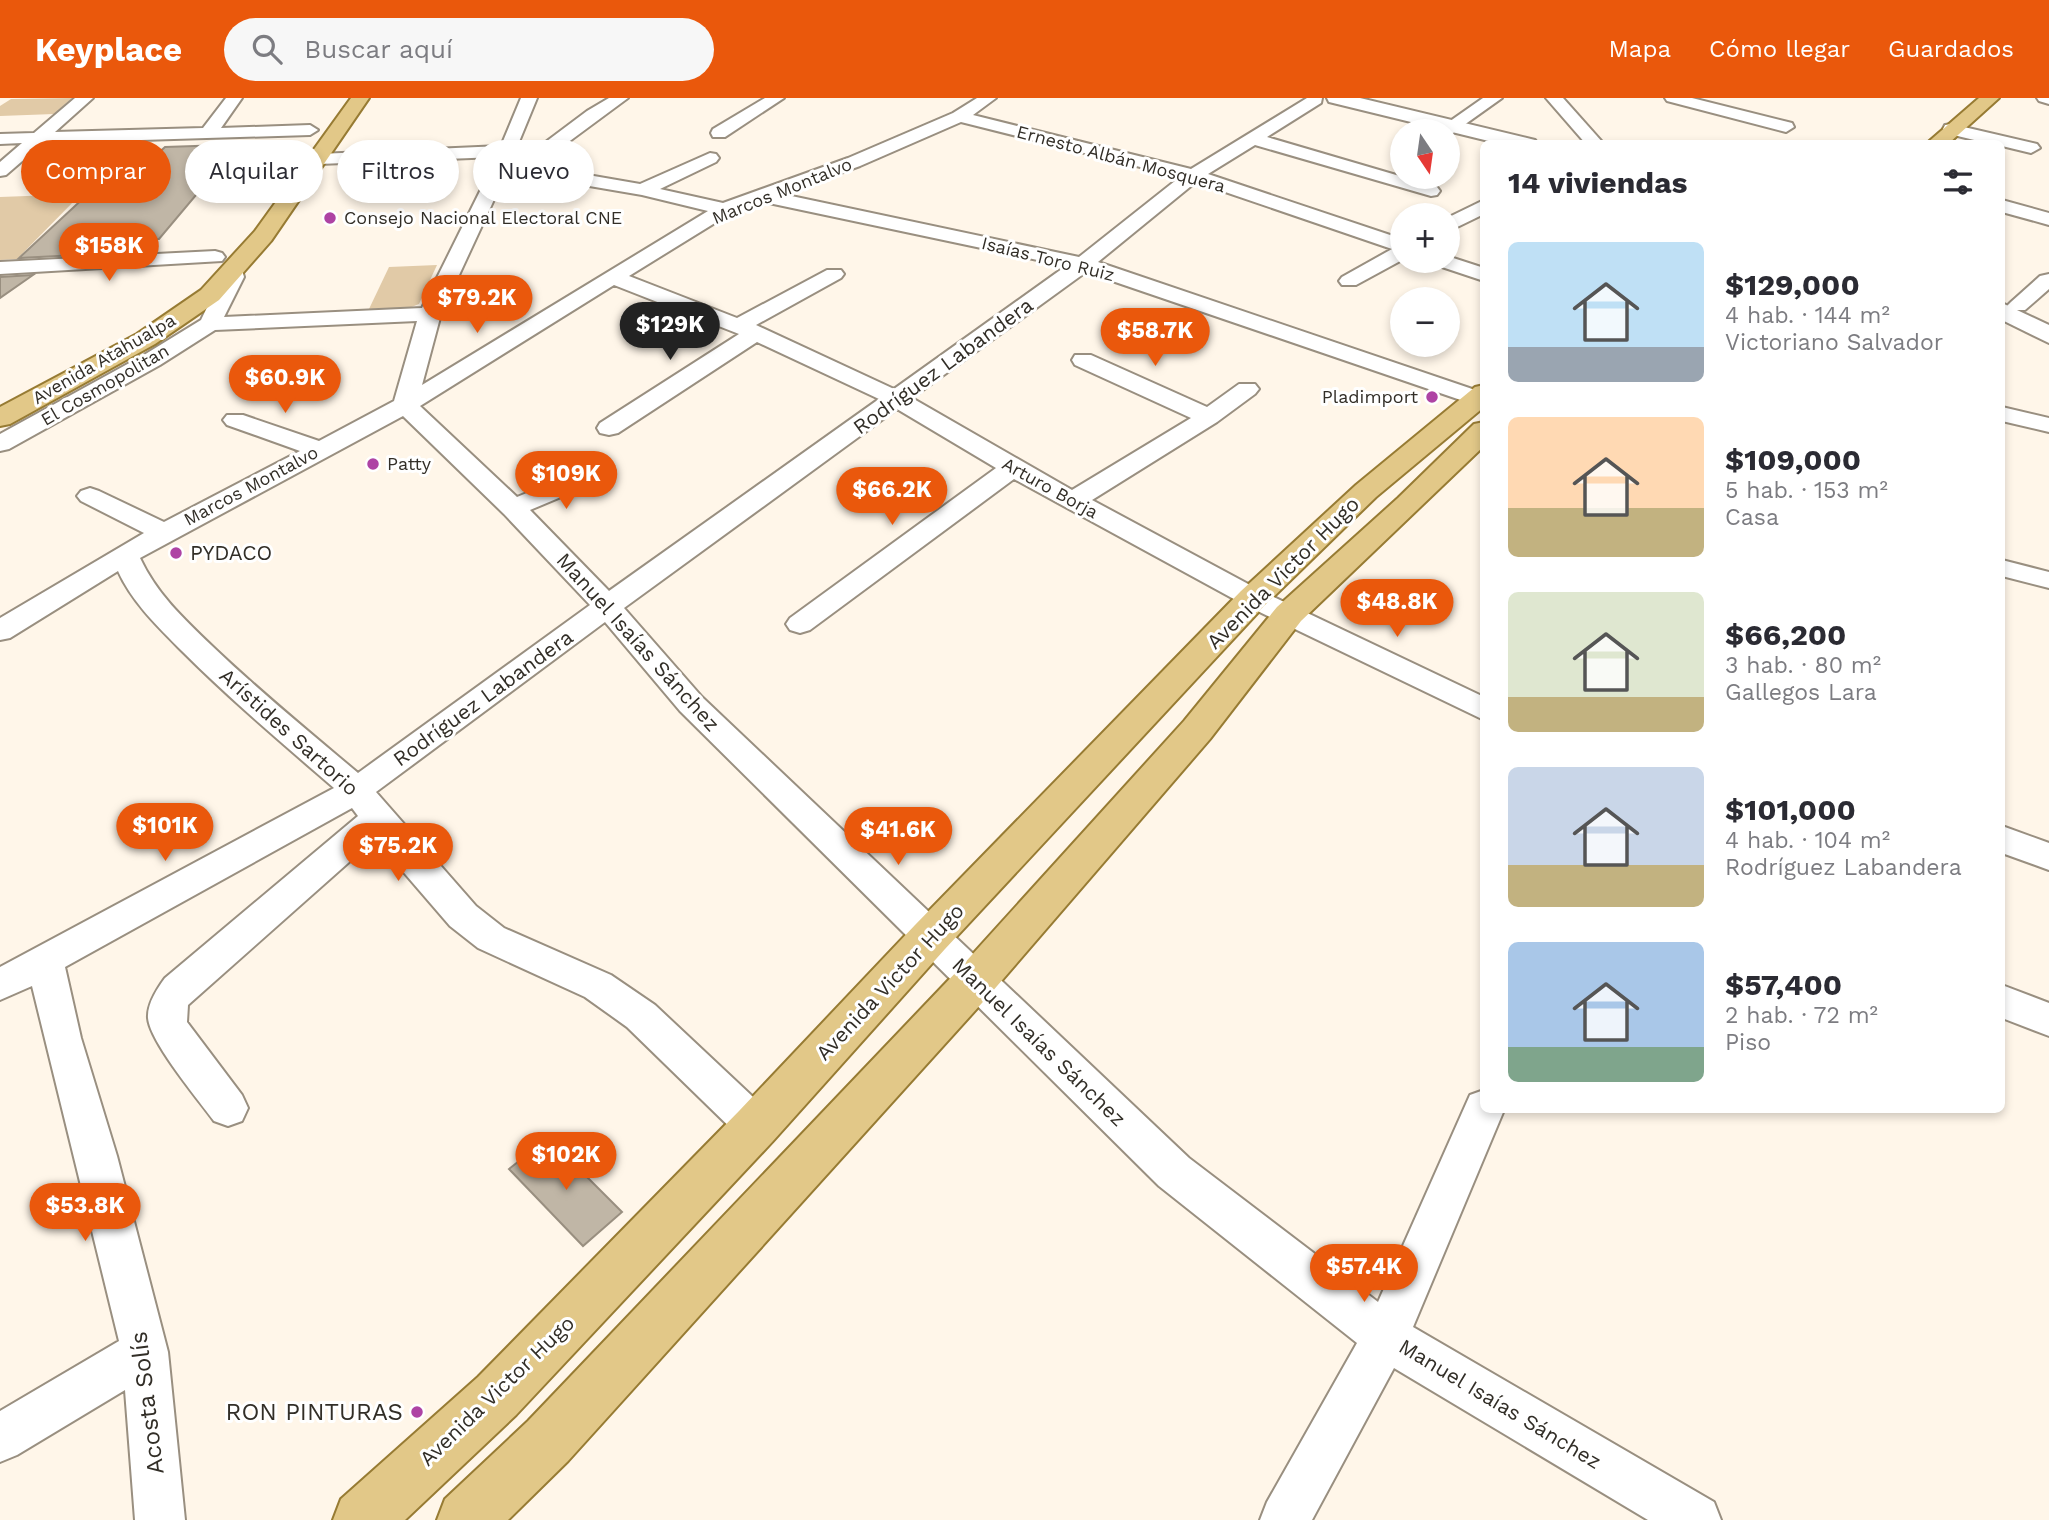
<!DOCTYPE html>
<html lang="es">
<meta charset="utf-8">
<style>
body{margin:0;font-family:"Work Sans",sans-serif;background:#f7f7f7;color:#2b2b33;height:100vh;display:flex;flex-direction:column;font-size:26px;white-space:nowrap}
*{box-sizing:border-box;margin:0}
p{font-size:23px;color:#7c7c81}
.icon{flex:none;width:38px;height:38px;fill:none;stroke:currentColor;stroke-width:2;stroke-linecap:round;stroke-linejoin:round}
.map{position:relative;flex:1;overflow:hidden}
.panel{position:absolute;left:1480px;top:42px;width:525px;height:973px;display:flex;flex-direction:column;background:#fff;border-radius:10px;box-shadow:0 4px 10px #0003}
.panel>*{flex:none}
.banner{position:absolute;left:21px;top:42px;width:665px;height:63px;display:flex;gap:14px}
.needle{width:46px;rotate:167deg}
.controls{position:absolute;left:1390px;top:21px;display:grid;gap:14px}
.controls a{display:grid;place-items:center;width:70px;height:70px;border-radius:50%;background:#fff;box-shadow:0 4px 10px #0003;font-size:35px}
.price{position:absolute;translate:-50% -60px;padding:0 16px;border-radius:24px;background:#ea580c;color:#fff;font-size:23px;line-height:46px;filter:drop-shadow(0 2px 4px #0008)}
.price::after{content:'';position:absolute;left:50%;top:42px;width:21px;height:16px;margin-left:-10px;background:inherit;clip-path:polygon(0 0,100% 0,50% 100%)}
.price.current{background:#222;color:#fff}
ul{padding:0;list-style:none}
li{display:flex;align-items:center;gap:21px;height:175px;padding:0 28px}
li span{display:grid;place-items:center;flex:none;width:196px;height:140px;border-radius:10px;color:#555}
li>.icon{margin-inline-start:auto}
span .icon{width:84px;height:84px;fill:#fffc;stroke-width:1}
li b{font-size:30px}
h2{display:flex;justify-content:space-between;align-items:center;height:84px;padding:0 28px;font-size:30px}
.tag{padding:0 24px;border-radius:32px;background:#fff;box-shadow:0 4px 10px #0003;font-size:24px;line-height:63px}
.tag.current{background:#ea580c;color:#fff}
header{display:flex;align-items:center;gap:42px;box-sizing:border-box;height:98px;padding:0 35px;background:#ea580c;color:#fff}
header strong{font-size:33px}
nav{display:flex;gap:38px;margin-inline-start:auto;font-size:24px}
.search{width:490px;height:63px;background:#f7f7f7;display:flex;align-items:center;gap:18px;box-sizing:border-box;padding:0 24px;border-radius:38px;color:#7c7c81;font-size:26px}
.map>svg:first-child{display:block}
.green{fill:#e1caa7}
.building{fill:#c0b6a6;stroke:#998f80;stroke-width:2}
.lines{fill:none;stroke-linecap:round;stroke-linejoin:round}
.minor-casing{stroke:#998f80;stroke-width:4}
.tertiary-casing{stroke:#998f80;stroke-width:4}
.primary-casing{stroke:#977b33;stroke-width:4}
.minor{fill:#fff;fill-rule:evenodd}
.tertiary{fill:#fff;fill-rule:evenodd}
.primary{fill:#e2c888;fill-rule:evenodd}
.poi-dot{fill:#ae43a4;stroke:#fff;stroke-width:2.5}
.labels{text-anchor:middle;stroke-width:6;stroke-linejoin:round;paint-order:stroke}
.far-street-label{font-size:18px;fill:#322e27;stroke:#fff}
.far-poi-label{font-size:18px;fill:#322e27;stroke:#fff;text-anchor:start}
.street-label{font-size:21px;fill:#322e27;stroke:#fff}
.poi-label{font-size:21px;fill:#322e27;stroke:#fff;text-anchor:start}
.near-street-label{font-size:24px;fill:#322e27;stroke:#fff}
.near-poi-label{font-size:24px;fill:#322e27;stroke:#fff;text-anchor:end}
</style>
<header>
<strong>Keyplace</strong>
<div class="search"><svg class="icon" aria-label="search" viewBox="0 0 24 24"><circle cx="10" cy="10" r="6"/><path d="M15 15l6 6"/></svg>Buscar aquí</div>
<nav><a>Mapa</a><a>Cómo llegar</a><a>Guardados</a></nav>
</header>
<div class="map">
<svg width="2049" height="1422" viewBox="0 0 2049 1422">
<rect width="100%" height="100%" fill="#fff6e9"/>
<g class="green">
<polygon points="72,0 54,16 0,18 0,8 11,1"/>
<polygon points="81,96 17,161 0,162 0,99"/>
<polygon points="437,167 419,206 409,210 369,211 389,169"/>
</g>
<g class="building">
<polygon points="256,46 219,91 201,91 159,141 125,143 115,155 19,160 89,95 106,95 129,73 139,73 165,49"/>
<polygon points="33,177 0,200 0,179"/>
<polygon points="548,1040 622,1114 583,1148 509,1071"/>
</g>
<g class="lines">
<g class="minor-casing">
<g id="minor">
<polygon points="75,0 93,0 55,34 203,30 226,0 242,0 221,30 310,27 318,32 310,37 43,45 6,77 0,78 0,64 22,45 0,46 0,36 34,35"/>
<path d="M521,0H537L507,73L587,13L609,0H628L536,68L640,86L710,55L716,56L719,60L716,64L660,91L723,105L848,60L953,15L977,0H996L973,17L1191,71L1307,0H1322L1321,5L1267,39L1437,89L1440,93L1437,97L1431,98L1255,47L1208,76L1402,141V162L1356,187H1342L1339,183L1342,179L1392,151L1196,84L1098,164L1484,295V310L1086,174L912,300L1072,392L1191,320L1075,267L1072,262L1075,257H1091L1207,309L1239,286H1255L1259,291L1255,296L1217,324L1092,402L1263,494L1484,599V622L1243,506L1014,381L810,532L800,535L790,532L786,526L790,520L996,370L897,311L624,510L702,599L1189,1060L1378,1204L1470,997L1484,992V1012H1504L1413,1229L1714,1404L1721,1422H1648L1394,1270L1312,1422H1260L1267,1404L1357,1245L1159,1088L680,613L605,524L376,694L476,808L504,830L611,877L655,907L770,1015L776,1028L770,1041L756,1046L742,1041L627,929L585,899L478,850L450,828L375,741L188,907L187,924L242,997L248,1010L242,1023L228,1028L214,1023C198,1001 150,944 148,920C147,906 157,891 165,880L358,718L352,710L65,869L81,940L117,1058L168,1254L185,1422H135L125,1292L17,1357L0,1364V1313L119,1243L32,888L0,902V869L334,690C282,645 230,601 182,553C158,529 132,504 118,473L10,540L0,542V520L144,435L81,403L77,398L81,393L90,390L99,393L164,424L300,353L227,327L223,322L227,317H243L319,343L394,303L417,223L215,232L160,267L9,351L0,353V336L144,257L201,222L227,168H241L244,179L224,219L422,210L497,59L319,66L310,61L319,56L501,48ZM961,24L1180,79L1079,159L782,96L860,68ZM525,77L642,97L708,113L422,287L441,216L504,80L512,83ZM763,103L764,104L1066,168L894,291L756,227L841,180L844,176L841,172H827L737,220L629,178L731,115ZM614,187L739,236L600,325L597,330L600,335L609,337L618,335L757,244L879,301L609,493L530,412L611,378L615,373L611,368L602,365L593,368L517,399L420,308ZM403,318L504,416L590,507L358,675C308,633 258,592 211,547C183,520 157,496 140,460Z"/>
<polygon points="765,0 784,0 725,39 713,39 711,35 713,31"/>
<polygon points="1483,0 1502,0 1450,37 1447,37 1447,33 1436,33"/>
<polygon points="1546,0 1563,0 1604,46 1586,46"/>
<polygon points="1665,0 1692,0 1792,25 1794,29 1786,34 1667,3"/>
<polygon points="2037,0 2049,0 2049,6 2039,3"/>
<polygon points="1951,26 2037,46 2040,50 2031,55 2002,48 2002,46 1991,46 1945,35 1943,31 1945,27"/>
<polygon points="1484,102 1484,116 1447,134 1447,120"/>
<polygon points="2002,102 2049,115 2049,127 2002,114"/>
<polygon points="215,153 222,155 225,159 222,163 0,176 0,164"/>
<polygon points="1447,158 1484,170 1484,183 1436,167 1433,163 1447,163"/>
<polygon points="2049,176 2049,191 2025,212 2011,212 2007,208 2011,204 2040,178"/>
<polygon points="2002,309 2049,320 2049,334 2002,323"/>
<polygon points="2002,462 2049,474 2049,490 2002,478"/>
<polygon points="2002,728 2049,745 2049,772 2002,755"/>
<polygon points="2002,887 2049,905 2049,938 2002,920"/>
</g>
</g>
<g class="tertiary-casing">
<g id="tertiary">
<polygon points="1327,0 1360,0 1535,42 1538,46 1501,46 1329,4"/>
<polygon points="2002,205 2049,227 2049,245 2002,222"/>
</g>
</g>
<g class="primary-casing">
<g id="primary">
<polygon points="351,0 369,0 271,143 219,202 155,246 10,326 0,328 0,309 137,236 201,192 255,133"/>
<polygon points="1979,0 1999,0 1948,46 1926,46"/>
<polygon points="1484,287 1484,309 1376,399 1265,507 945,851 773,1043 516,1317 405,1422 333,1422 341,1401 478,1279 739,1013 915,827 1241,493 1356,387 1475,289"/>
<polygon points="1484,324 1484,348 1301,523 1210,641 991,895 568,1363 508,1422 437,1422 445,1401 528,1323 961,869 1184,623 1277,509 1398,400 1474,326"/>
</g>
</g>
<use href="#minor" class="minor"/>
<use href="#tertiary" class="tertiary"/>
<use href="#primary" class="primary"/>
</g>
<g class="poi-dot">
<circle cx="330" cy="120" r="7"/>
<circle cx="1432" cy="299" r="7"/>
<circle cx="373" cy="366" r="7"/>
<circle cx="176" cy="455" r="7"/>
<circle cx="417" cy="1314" r="7"/>
</g>
<g class="labels">
<g class="far-street-label">
<text transform="translate(1121 61) rotate(15)" y="6">Ernesto Albán Mosquera</text>
<text transform="translate(782 93) rotate(-22)" y="6">Marcos Montalvo</text>
<text transform="translate(1048 161) rotate(14)" y="6">Isaías Toro Ruiz</text>
<text transform="translate(104 261) rotate(-30)" y="6">Avenida Atahualpa</text>
<text transform="translate(105 287) rotate(-30)" y="6">El Cosmopolitan</text>
<text transform="translate(251 388) rotate(-28)" y="6">Marcos Montalvo</text>
<text transform="translate(1050 390) rotate(29)" y="6">Arturo Borja</text>
</g>
<g class="far-poi-label">
<text x="344" y="126">Consejo Nacional Electoral CNE</text>
<text x="1418" y="305" text-anchor="end">Pladimport</text>
<text x="387" y="372">Patty</text>
</g>
<g class="street-label">
<text transform="translate(943 268) rotate(-36)" y="7">Rodríguez Labandera</text>
<text transform="translate(1283 475) rotate(-45)" y="7">Avenida Victor Hugo</text>
<text transform="translate(638 544) rotate(48)" y="7">Manuel Isaías Sánchez</text>
<text transform="translate(483 600) rotate(-36)" y="7">Rodríguez Labandera</text>
<text transform="translate(289 634) rotate(42)" y="7">Arístides Sartorio</text>
<text transform="translate(890 884) rotate(-47)" y="7">Avenida Victor Hugo</text>
<text transform="translate(1039 944) rotate(44)" y="7">Manuel Isaías Sánchez</text>
<text transform="translate(497 1293) rotate(-44)" y="7">Avenida Victor Hugo</text>
<text transform="translate(1500 1306) rotate(31)" y="7">Manuel Isaías Sánchez</text>
</g>
<g class="poi-label">
<text x="190" y="462">PYDACO</text>
</g>
<g class="near-street-label">
<text transform="translate(147 1305) rotate(-97)" y="8">Acosta Solís</text>
</g>
<g class="near-poi-label">
<text x="403" y="1322">RON PINTURAS</text>
</g>
</g>
</svg>
<div class="controls">
<a><svg class="needle" viewBox="-14 -14 28 28"><path d="M0-13l5 13h-10z" fill="#e53935"/><path d="M0 13l5-13h-10z" fill="#7c7c81"/></svg></a>
<a>+</a>
<a>−</a>
</div>
<b class="price" style="left:109px;top:185px">$158K</b>
<b class="price" style="left:477px;top:237px">$79.2K</b>
<b class="price current" style="left:670px;top:264px">$129K</b>
<b class="price" style="left:1155px;top:270px">$58.7K</b>
<b class="price" style="left:285px;top:317px">$60.9K</b>
<b class="price" style="left:566px;top:413px">$109K</b>
<b class="price" style="left:892px;top:429px">$66.2K</b>
<b class="price" style="left:1397px;top:541px">$48.8K</b>
<b class="price" style="left:165px;top:765px">$101K</b>
<b class="price" style="left:898px;top:769px">$41.6K</b>
<b class="price" style="left:398px;top:785px">$75.2K</b>
<b class="price" style="left:566px;top:1094px">$102K</b>
<b class="price" style="left:85px;top:1145px">$53.8K</b>
<b class="price" style="left:1364px;top:1206px">$57.4K</b>
<div class="banner">
<a class="tag current">Comprar</a>
<a class="tag">Alquilar</a>
<a class="tag">Filtros</a>
<a class="tag">Nuevo</a>
</div>
<section class="panel">
<h2>14 viviendas<svg class="icon" aria-label="filters" viewBox="0 0 24 24"><path d="M4 7h16M4 17h16"/><circle cx="9" cy="7" r="2"/><circle cx="15" cy="17" r="2"/></svg></h2>
<ul>
<li><span style="background:linear-gradient(#bfe0f5 75%,#9aa5b1 0)"><svg class="icon" aria-label="home" viewBox="0 0 24 24"><path d="M3 11l9-7 9 7M6 9v11h12V9"/></svg></span><div><b>$129,000</b><p>4 hab. · 144 m²</p><p>Victoriano Salvador</p></div></li>
<li><span style="background:linear-gradient(#ffd9b3 65%,#c2b280 0)"><svg class="icon" aria-label="home" viewBox="0 0 24 24"><path d="M3 11l9-7 9 7M6 9v11h12V9"/></svg></span><div><b>$109,000</b><p>5 hab. · 153 m²</p><p>Casa</p></div></li>
<li><span style="background:linear-gradient(#dfe7d0 75%,#c2b280 0)"><svg class="icon" aria-label="home" viewBox="0 0 24 24"><path d="M3 11l9-7 9 7M6 9v11h12V9"/></svg></span><div><b>$66,200</b><p>3 hab. · 80 m²</p><p>Gallegos Lara</p></div></li>
<li><span style="background:linear-gradient(#c9d6e8 70%,#c2b280 0)"><svg class="icon" aria-label="home" viewBox="0 0 24 24"><path d="M3 11l9-7 9 7M6 9v11h12V9"/></svg></span><div><b>$101,000</b><p>4 hab. · 104 m²</p><p>Rodríguez Labandera</p></div></li>
<li><span style="background:linear-gradient(#a9c7e8 75%,#7fa58c 0)"><svg class="icon" aria-label="home" viewBox="0 0 24 24"><path d="M3 11l9-7 9 7M6 9v11h12V9"/></svg></span><div><b>$57,400</b><p>2 hab. · 72 m²</p><p>Piso</p></div></li>
</ul>
</section>
</div>
